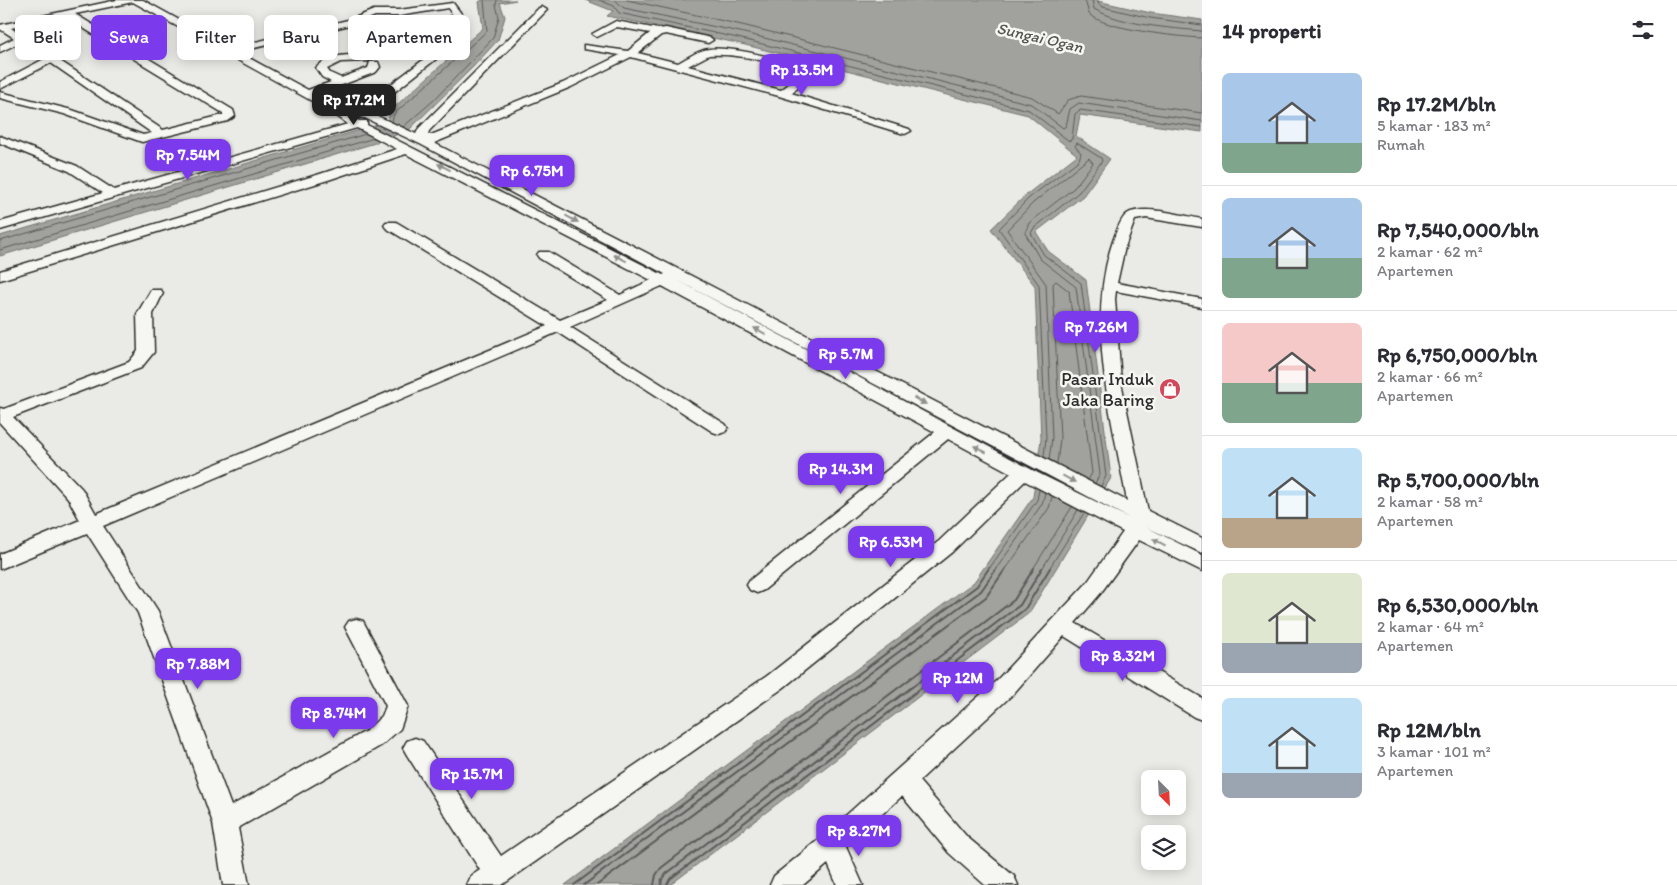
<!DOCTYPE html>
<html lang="id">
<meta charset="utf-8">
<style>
body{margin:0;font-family:Itim,sans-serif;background:#f2f2f3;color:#2b2b33;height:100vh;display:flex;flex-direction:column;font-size:19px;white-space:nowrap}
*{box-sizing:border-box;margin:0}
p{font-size:16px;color:#7c7c81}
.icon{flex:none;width:28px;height:28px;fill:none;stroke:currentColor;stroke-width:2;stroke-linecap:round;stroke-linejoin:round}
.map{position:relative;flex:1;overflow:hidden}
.panel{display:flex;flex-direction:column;background:#fff;width:475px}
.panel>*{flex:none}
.top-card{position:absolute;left:15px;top:15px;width:475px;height:45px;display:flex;gap:10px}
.needle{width:32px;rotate:156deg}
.tools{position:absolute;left:1141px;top:770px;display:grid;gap:10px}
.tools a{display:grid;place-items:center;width:45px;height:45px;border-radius:8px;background:#fff;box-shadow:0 2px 12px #0003;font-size:25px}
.price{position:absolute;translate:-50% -42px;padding:0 11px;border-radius:10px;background:#7c3aed;color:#fff;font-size:16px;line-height:32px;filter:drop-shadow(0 1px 2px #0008)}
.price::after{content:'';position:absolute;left:50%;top:30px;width:15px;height:11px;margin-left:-8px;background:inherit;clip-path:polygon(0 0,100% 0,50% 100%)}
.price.active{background:#222;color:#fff}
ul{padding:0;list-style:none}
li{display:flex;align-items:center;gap:15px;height:125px;padding:0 20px}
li+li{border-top:1px solid #e1e1e2}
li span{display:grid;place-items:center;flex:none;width:140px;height:100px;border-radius:8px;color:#555}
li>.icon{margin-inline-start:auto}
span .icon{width:60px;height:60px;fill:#fffc;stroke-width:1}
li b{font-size:21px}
h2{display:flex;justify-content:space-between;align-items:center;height:60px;padding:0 20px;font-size:21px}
.tag{padding:0 18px;border-radius:8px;background:#fff;box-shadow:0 2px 12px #0003;font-size:18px;line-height:45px}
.tag.active{background:#7c3aed;color:#fff}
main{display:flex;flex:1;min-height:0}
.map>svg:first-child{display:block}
.water{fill:#a1a19e;stroke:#727270}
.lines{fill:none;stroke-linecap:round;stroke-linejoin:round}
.shore-far1{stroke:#5a5a59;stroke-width:1}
.shore{stroke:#5a5a59;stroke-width:2}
.minor-casing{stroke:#2b2b2b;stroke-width:3}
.minor{fill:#f6f6f2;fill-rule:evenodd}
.oneway{fill:#90908e}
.labels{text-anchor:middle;stroke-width:5;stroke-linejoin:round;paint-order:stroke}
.far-water-label{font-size:16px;font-style:italic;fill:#545453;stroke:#f6f6f2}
.poi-label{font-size:18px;fill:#2b2b2b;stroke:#f6f6f2;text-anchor:end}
</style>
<main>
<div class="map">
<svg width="1202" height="885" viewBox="0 0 1202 885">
<rect width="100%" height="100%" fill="#eaeae6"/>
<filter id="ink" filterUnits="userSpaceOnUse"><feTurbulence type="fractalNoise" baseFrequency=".02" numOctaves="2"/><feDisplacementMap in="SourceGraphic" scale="10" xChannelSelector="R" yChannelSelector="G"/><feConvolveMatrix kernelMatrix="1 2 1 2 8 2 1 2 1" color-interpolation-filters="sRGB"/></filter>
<g filter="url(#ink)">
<g class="water">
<polygon points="482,0 516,0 500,3 505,17 498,40 474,66 409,130 375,143 0,256 0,236 384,123 388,120 390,111 483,28 479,2"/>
<polygon points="585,0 1093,0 1151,13 1202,20 1202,132 1080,115 1076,136 1110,159 1083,196 1036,232 1048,251 1086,280 1111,478 1029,613 670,885 565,885 974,582 1033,497 1041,439 1035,286 991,229 1026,195 1077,155 1028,115 737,43 607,16 613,11"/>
</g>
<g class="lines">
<g class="shore-far1">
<polyline points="599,0 614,6 619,13 738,38 1029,110 1069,141 1072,139 1075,114 1080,110 1202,127"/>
<polyline points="615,0 624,8 740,32 1031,104 1063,128 1066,126 1070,109 1079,103 1202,121"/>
<polyline points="627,0 742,25 1032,97 1058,114 1068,100 1081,96 1202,113"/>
<path d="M1085,0L1089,14C1103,29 1179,37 1202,38"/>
<path d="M1092,0L1094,9C1123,25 1169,28 1202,31"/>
<polyline points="1098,0 1099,5 1103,7 1150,18 1202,25"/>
<polyline points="392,122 394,114 487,31 484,0"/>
<polyline points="403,127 434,100 493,38 499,17 496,5 497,0"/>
<polyline points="0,241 366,134"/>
<polyline points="0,250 374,138"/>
<polyline points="1044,456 1046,438 1039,285 999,229 1029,198 1079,160 1081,153 1075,146 1077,143 1101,158 1102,161 1079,192 1034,228 1031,233 1044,255 1081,283 1106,476 1101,486"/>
<polyline points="1049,460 1052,438 1046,284 1007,230 1033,203 1089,158 1093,163 1074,188 1029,223 1025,233 1040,259 1076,287 1100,474 1095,483"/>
<polyline points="1057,463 1060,439 1053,284 1056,281 1069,291 1092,473 1088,480"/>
<polyline points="989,569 1037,500 1039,490"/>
<polyline points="996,569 1042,504 1045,493"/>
<polyline points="1006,569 1049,508 1052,497"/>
<polyline points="1033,569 1072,507"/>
<polyline points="1042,569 1078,510"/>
<polyline points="1049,569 1084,513"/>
</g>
<g class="shore">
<polyline points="574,885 977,586 989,568"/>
<polyline points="584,885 981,591 997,568"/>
<polyline points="597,885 986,597 1006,568"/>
<polyline points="654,885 656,875 661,868 1014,600 1034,568"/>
<polyline points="661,885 662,879 666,874 1020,605 1042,568"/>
<polyline points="667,885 670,879 1025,609 1050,568"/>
</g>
<g class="minor-casing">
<path id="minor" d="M117,0H143L230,48L352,19L374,10H399L453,3L466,20L456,33L434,44L441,46L452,39L457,42L455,44L369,112L416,134L419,128L539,8L542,7L547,10L545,12L429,131L428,134L431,135L563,83L620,55L584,49V45L628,51L650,33L617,27L597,37L592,34L616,21L658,29L666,28L711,38L713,40L708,43L666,34L661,35L638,53L678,63C688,58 698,50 709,49C734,46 789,61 811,72V78L791,93L909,129L911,131L905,134L901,133L779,96L631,57L571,87L434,143L1127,501C1112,418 1085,323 1113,241C1116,233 1120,219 1127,214C1143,204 1184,216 1202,219V227L1146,218L1135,220L1125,247L1117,283L1202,299V307L1116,291L1115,299L1121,382L1148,511L1202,538V553L1146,527L1202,555V571L1139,540L1100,594L1075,623L1202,698V720L1194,717L1064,636L1013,694L919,781L967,837L1014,876L1018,885H985L949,853L902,796L846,847L863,885H837L828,864L803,885H770L774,876L823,836L997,680L1086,584L1123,532L1025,481L952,552L783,688L502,885H467L471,876L480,870L407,755L403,748L407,741L415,738L423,741L501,856L767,676L938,542L1011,473L948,439L764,590L757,593L750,590L747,585L750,580L935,432L662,286L570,327L725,424L728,428L725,432L719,434L713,432L558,332L103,526L158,611L231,806L366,731L382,716L386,706L345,627L349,621L356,619L363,621L408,706L400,729L382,745L238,828L249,885H223L213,823L138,613L87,533L0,569V554L80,520L68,498L0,423V408L4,409L129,362L138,351L137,314L151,290H161L163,293L153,314L154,352L141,368L13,417L82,489L96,514L547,326L386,228L384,225L386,222H396L560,320L608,300L539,258L537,255L539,252H549L620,295L651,280L406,154L328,180L0,280V271L320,174L397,149L357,128L0,230V222L103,193L69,171L0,143V136L77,166L114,190L348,124L330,111L133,2L75,14L233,110L235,116L228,121L142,142L64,114L0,98V92L72,110L143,135L152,133L51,63L0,89V82L44,59L21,42L0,52V45L14,38L0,29V25ZM448,8L456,20L452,28L420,44L435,51L357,110L341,109L316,95L376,72L380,67L378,62H370L368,68L341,78L330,73L327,69L341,62L369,61V57C352,53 328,54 316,68L322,77L331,82L308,90L238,52L358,23L375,16H399ZM65,17L223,113V115L163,130L11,28ZM709,55C738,53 776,62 801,75L781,90L688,66ZM350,115L365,118L420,144L665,274L663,275L367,125V121H359ZM675,279L1129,518L1038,473Z"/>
</g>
<use href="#minor" class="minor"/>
</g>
<defs><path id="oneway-solid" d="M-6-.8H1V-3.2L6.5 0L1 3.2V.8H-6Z" transform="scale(1.25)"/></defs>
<g class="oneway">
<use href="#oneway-solid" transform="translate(444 167) rotate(-153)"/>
<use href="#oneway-solid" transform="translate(572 219) rotate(28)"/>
<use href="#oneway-solid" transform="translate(620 258) rotate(-153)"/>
<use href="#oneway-solid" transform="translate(760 331) rotate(-152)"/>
<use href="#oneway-solid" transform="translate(920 401) rotate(28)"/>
<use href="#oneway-solid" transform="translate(980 449) rotate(-152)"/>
<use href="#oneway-solid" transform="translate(1069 479) rotate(28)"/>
<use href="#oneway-solid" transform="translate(1159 542) rotate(-152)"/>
</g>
</g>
<defs>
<g id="shop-disc" transform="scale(1.125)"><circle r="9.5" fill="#d1495b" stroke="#f6f6f2"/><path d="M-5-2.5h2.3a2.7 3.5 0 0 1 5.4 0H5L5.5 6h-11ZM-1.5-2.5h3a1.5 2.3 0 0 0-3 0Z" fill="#fff"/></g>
</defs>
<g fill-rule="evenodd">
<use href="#shop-disc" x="1170" y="389"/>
</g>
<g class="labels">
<g class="far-water-label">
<text transform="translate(1040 37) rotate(13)" y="6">Sungai Ogan</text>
</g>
<g class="poi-label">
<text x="1154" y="385">Pasar Induk<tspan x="1154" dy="21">Jaka Baring</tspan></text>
</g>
</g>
</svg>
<div class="tools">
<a><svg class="needle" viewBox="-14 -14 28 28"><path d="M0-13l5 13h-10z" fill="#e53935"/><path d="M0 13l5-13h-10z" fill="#7c7c81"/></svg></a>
<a><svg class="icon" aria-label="layers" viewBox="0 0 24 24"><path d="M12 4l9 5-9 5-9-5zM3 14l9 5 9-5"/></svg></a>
</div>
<b class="price" style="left:802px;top:96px">Rp 13.5M</b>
<b class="price active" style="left:354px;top:126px">Rp 17.2M</b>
<b class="price" style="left:188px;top:181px">Rp 7.54M</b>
<b class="price" style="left:532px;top:197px">Rp 6.75M</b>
<b class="price" style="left:1096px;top:353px">Rp 7.26M</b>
<b class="price" style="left:846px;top:380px">Rp 5.7M</b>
<b class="price" style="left:841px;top:495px">Rp 14.3M</b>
<b class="price" style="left:891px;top:568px">Rp 6.53M</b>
<b class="price" style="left:1123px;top:682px">Rp 8.32M</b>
<b class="price" style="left:198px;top:690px">Rp 7.88M</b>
<b class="price" style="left:958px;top:704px">Rp 12M</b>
<b class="price" style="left:334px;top:739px">Rp 8.74M</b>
<b class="price" style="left:472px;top:800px">Rp 15.7M</b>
<b class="price" style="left:859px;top:857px">Rp 8.27M</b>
<div class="top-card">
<a class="tag">Beli</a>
<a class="tag active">Sewa</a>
<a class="tag">Filter</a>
<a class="tag">Baru</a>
<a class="tag">Apartemen</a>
</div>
</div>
<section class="panel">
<h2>14 properti<svg class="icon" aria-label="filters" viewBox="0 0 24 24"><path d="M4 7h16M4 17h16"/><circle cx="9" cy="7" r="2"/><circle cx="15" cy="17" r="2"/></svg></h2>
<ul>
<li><span style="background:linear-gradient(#a9c7e8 70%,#7fa58c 0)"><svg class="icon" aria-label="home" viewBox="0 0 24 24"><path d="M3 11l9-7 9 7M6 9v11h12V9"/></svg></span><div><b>Rp 17.2M/bln</b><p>5 kamar · 183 m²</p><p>Rumah</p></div></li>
<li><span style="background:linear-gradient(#a9c7e8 60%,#7fa58c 0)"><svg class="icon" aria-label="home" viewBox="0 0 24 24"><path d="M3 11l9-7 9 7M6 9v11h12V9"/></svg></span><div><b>Rp 7,540,000/bln</b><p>2 kamar · 62 m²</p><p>Apartemen</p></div></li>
<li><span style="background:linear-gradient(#f6c9c9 60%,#7fa58c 0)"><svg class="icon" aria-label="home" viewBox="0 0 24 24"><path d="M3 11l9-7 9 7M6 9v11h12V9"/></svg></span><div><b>Rp 6,750,000/bln</b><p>2 kamar · 66 m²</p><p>Apartemen</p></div></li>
<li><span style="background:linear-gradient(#bfe0f5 70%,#b9a48a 0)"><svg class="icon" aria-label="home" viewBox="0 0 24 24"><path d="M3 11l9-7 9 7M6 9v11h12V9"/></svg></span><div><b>Rp 5,700,000/bln</b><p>2 kamar · 58 m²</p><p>Apartemen</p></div></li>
<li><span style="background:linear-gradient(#dfe7d0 70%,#9aa5b1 0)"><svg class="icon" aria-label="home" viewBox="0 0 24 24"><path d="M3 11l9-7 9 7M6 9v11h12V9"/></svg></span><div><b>Rp 6,530,000/bln</b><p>2 kamar · 64 m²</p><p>Apartemen</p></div></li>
<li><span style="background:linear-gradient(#bfe0f5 75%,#9aa5b1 0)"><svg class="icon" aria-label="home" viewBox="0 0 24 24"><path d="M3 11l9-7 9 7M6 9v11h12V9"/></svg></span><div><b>Rp 12M/bln</b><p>3 kamar · 101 m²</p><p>Apartemen</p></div></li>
</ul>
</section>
</main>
